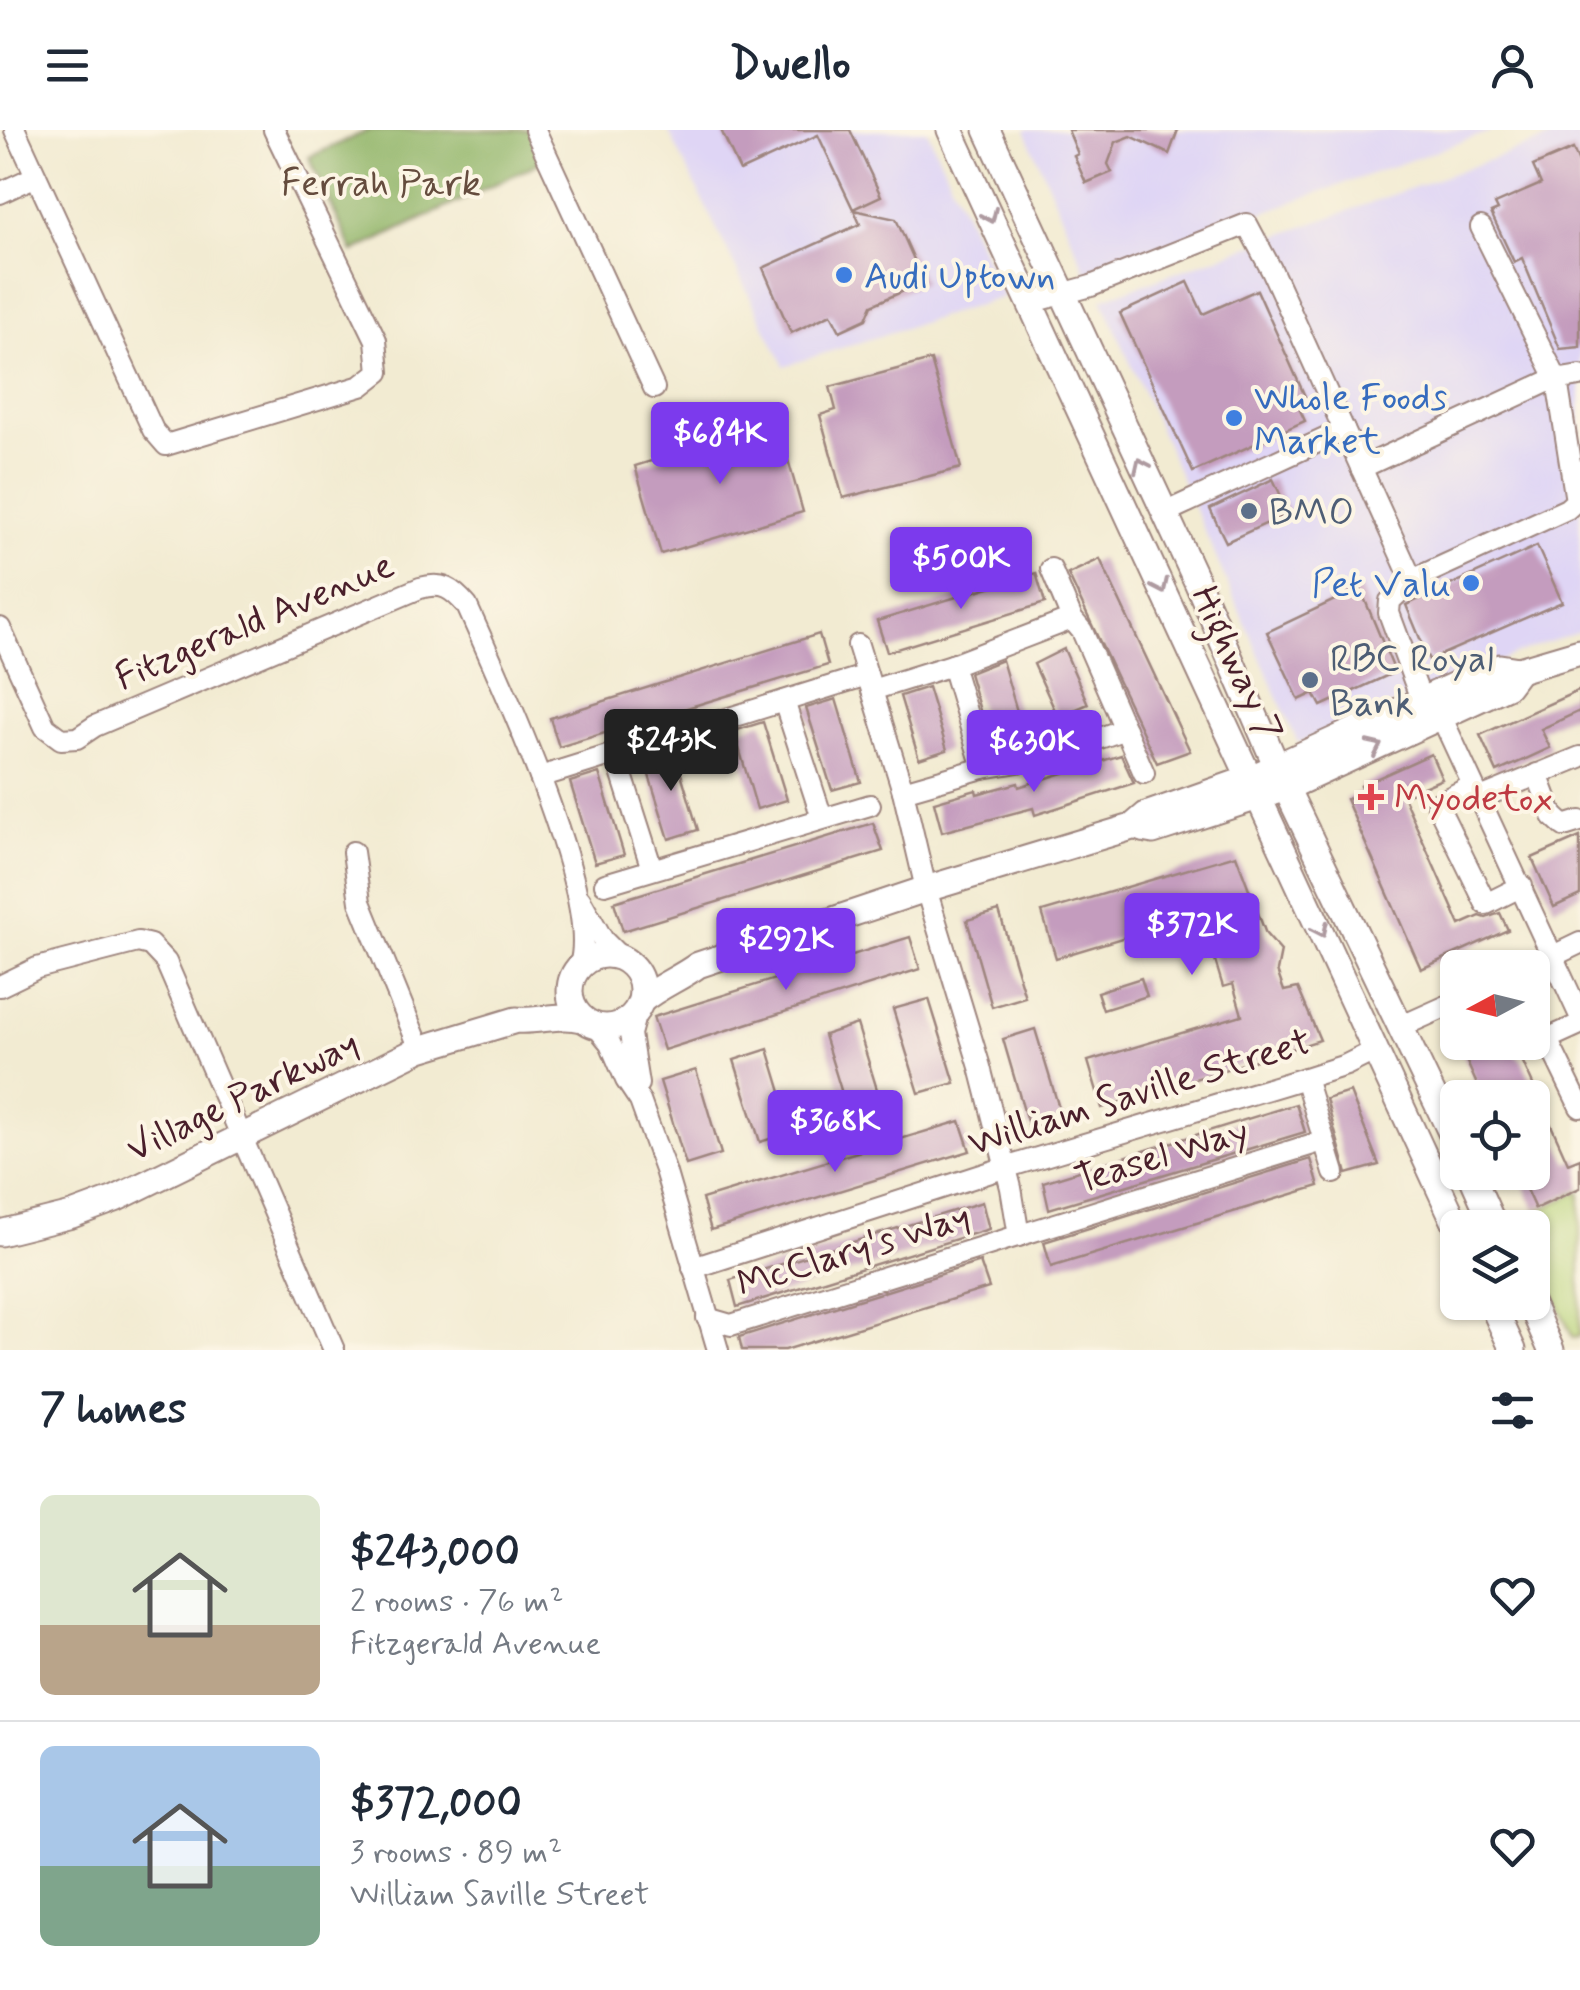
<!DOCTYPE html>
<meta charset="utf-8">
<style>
body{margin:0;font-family:Mynerve,sans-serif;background:#f2f2f3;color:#1f2937;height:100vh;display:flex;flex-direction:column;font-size:38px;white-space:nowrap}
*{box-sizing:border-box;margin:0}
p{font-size:32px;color:#747a83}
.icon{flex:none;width:55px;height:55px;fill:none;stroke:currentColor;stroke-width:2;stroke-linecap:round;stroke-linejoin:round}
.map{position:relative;height:1220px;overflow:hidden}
.sheet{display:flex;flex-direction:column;background:#fff;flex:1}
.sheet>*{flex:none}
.needle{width:65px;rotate:263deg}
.fabs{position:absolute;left:1440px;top:820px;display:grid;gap:20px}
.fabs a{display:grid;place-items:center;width:110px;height:110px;border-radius:15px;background:#fff;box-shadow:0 2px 8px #0004;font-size:50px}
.price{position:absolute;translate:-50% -85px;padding:0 22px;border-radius:10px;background:#7c3aed;color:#fff;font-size:32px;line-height:65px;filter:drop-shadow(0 2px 5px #0008)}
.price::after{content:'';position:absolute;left:50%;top:60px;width:30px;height:22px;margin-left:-15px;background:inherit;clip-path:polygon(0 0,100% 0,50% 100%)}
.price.current{background:#222;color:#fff}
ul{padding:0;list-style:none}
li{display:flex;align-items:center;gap:30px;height:250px;padding:0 40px}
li+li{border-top:2px solid #e0e1e3}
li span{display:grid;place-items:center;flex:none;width:280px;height:200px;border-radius:15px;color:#555}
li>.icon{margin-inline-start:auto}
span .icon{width:120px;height:120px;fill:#fffc;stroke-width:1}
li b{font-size:42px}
h2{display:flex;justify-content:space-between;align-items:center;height:120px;padding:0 40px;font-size:42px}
header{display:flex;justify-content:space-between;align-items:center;height:130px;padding:0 40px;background:#fff;font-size:45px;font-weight:800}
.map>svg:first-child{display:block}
.built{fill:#dfd5f5}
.green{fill:#b7d379;stroke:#807952;stroke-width:2.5}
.forest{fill:#91b569;stroke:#6e6a4a;stroke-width:2.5}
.building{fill:#c49cbe}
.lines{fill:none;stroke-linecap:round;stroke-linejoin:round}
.minor-casing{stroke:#9e857e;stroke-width:24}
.major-casing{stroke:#9e857e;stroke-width:29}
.minor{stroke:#fff;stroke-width:20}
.major{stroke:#fff;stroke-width:25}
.oneway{stroke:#ae9aa0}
.shop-dot{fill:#3f7fe0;stroke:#fcf5e5;stroke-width:4}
.service-dot{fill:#5c6f8a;stroke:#fcf5e5;stroke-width:4}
.health-dot{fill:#e0444e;stroke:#fcf5e5;stroke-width:4}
.labels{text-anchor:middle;stroke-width:8;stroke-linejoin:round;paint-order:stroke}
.park-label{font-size:38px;fill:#654c3e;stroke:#fcf5e5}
.shop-label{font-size:38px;fill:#366cbe;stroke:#fcf5e5;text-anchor:start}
.service-label{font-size:38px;fill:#4e5e75;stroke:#fcf5e5;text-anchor:start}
.street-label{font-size:38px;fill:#4a1f2b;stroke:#fcf5e5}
.health-label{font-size:38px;fill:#be3a42;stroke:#fcf5e5;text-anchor:start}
</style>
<header><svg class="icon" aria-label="menu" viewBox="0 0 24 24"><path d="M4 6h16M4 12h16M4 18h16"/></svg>Dwello<svg class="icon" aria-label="person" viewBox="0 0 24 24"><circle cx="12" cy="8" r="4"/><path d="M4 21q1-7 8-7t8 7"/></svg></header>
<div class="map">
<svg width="1580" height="1220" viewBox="0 0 1580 1220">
<rect width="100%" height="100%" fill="#fcf5e5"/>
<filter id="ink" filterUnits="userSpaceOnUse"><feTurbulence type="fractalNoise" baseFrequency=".01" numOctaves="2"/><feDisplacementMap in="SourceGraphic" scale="20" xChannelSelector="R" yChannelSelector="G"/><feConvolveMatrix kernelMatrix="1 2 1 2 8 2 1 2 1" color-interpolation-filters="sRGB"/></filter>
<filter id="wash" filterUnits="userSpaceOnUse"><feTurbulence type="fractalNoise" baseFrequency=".0048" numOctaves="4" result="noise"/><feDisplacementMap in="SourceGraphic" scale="40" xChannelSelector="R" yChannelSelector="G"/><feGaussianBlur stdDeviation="2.25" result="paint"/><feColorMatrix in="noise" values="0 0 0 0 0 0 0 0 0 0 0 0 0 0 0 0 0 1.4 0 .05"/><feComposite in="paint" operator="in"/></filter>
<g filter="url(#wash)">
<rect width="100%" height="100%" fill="#f2ebd2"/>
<g class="built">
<polygon points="668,0 927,0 1003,167 784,236"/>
<polygon points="1025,0 1495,0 1087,145"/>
<polygon points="1573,0 1580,0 1580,502 1536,516 1298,613 1102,169"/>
</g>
<polygon class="green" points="1580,1061 1580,1205 1573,1208 1533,1121 1532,1098 1521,1097 1518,1090"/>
<polygon class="forest" points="369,0 531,0 545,30 353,122 309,27"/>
<g id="blocks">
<g class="building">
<polygon points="721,0 850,0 881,66 853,79 818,5 740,41"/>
<polygon points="1068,0 1178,0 1169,24 1131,6 1116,12 1108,34 1112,42 1086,53 1074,26 1078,24"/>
<polygon points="1573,19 1580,35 1580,217 1560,219 1522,128 1514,132 1491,83 1498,80 1495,74 1541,54 1533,36"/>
<polygon points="854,80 896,89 924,152 872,175 866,189 840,201 831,184 791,203 763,138 860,94"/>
<polygon points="1188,152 1203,184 1257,160 1308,273 1299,278 1305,291 1193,342 1120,183"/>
<polygon points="931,230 961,338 843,368 820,285 836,280 830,257"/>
<polygon points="776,288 803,382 661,424 635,336 732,306 731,301"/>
<polygon points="1273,349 1289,383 1226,412 1210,379"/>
<polygon points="977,404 984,426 956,435 954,429 938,434 933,417"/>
<polygon points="1537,416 1562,472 1429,530 1406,475"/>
<polygon points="1100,429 1190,621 1157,633 1068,444"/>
<polygon points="1036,443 1045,473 887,522 877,491"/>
<polygon points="1360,458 1395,542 1321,576 1314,563 1299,570 1267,502"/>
<polygon points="819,504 828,535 559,617 550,588"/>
<polygon points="1064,519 1088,574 1058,587 1034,534"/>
<polygon points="1002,530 1023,602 989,611 969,543"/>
<polygon points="928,557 947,620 919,629 900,566"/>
<polygon points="1580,560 1580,581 1541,599 1550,618 1497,642 1480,605"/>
<polygon points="836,569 861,652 832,660 806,578"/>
<polygon points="763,592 787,670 757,679 734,601"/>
<polygon points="674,620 698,700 669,709 644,629"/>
<polygon points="1431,624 1442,649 1403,666 1460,795 1480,786 1486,788 1500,783 1508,800 1421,839 1346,669 1363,661 1360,656"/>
<polygon points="1121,625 1134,653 1035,685 1033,678 942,702 934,672 976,660 977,664 1018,653 1019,657"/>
<polygon points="599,643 624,725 595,733 570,652"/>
<polygon points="873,693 883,721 623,801 614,772"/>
<polygon points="1580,707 1580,765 1554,777 1532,728"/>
<polygon points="1236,725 1266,804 1281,821 1277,841 1284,861 1298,858 1320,910 1102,978 1088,931 1242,885 1233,854 1223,857 1211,817 1221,814 1211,781 1056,828 1042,782"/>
<polygon points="999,781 1025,867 992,877 967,790"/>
<polygon points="910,807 920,839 664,920 653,887"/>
<polygon points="1141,848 1147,866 1103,880 1097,862"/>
<polygon points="1532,858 1548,893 1532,900"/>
<polygon points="929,869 955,953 919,963 893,879"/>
<polygon points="857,894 882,976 849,986 824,905"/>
<polygon points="1035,899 1062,988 1029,998 1003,909"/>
<polygon points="1458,912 1513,912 1515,924 1522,930 1568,1033 1580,1028 1580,1058 1535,1079 1518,1042 1532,1042 1532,968 1483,968"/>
<polygon points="768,919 793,1002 760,1012 734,930"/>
<polygon points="696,940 721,1024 686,1035 660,951"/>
<polygon points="1350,962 1379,1035 1347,1044 1326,969"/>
<polygon points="1296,974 1305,1002 1049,1079 1043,1052"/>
<polygon points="960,991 970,1021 711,1100 702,1069"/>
<polygon points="1311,1029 1319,1056 1051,1137 1044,1112"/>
<polygon points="982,1072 989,1099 737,1177 730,1150"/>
<polygon points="980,1132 989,1158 785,1220 742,1220 739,1207"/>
</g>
</g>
</g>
<g filter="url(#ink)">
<use href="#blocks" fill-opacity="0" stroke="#9e857e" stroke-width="2.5"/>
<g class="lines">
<g class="minor-casing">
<g id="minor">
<polyline points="15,0 153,300 166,315 361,256 379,242 376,210 274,0"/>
<polyline points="535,0 654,258"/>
<polyline points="0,63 36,46"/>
<polyline points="1029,173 1091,156 1247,94 1272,141 1412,450"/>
<polyline points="1361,338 1549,251 1580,246"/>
<polyline points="1164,383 1344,300"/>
<polyline points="1051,439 1072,489 1082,501 1144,643"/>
<path d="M0,498L45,597L61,609L77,608L95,596L420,458C442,452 452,458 467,476C499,548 601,765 580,835"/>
<polyline points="858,515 903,661 926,759 980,937 1011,1058 1019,1106"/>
<polyline points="952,535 983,638"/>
<polyline points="872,560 952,535 1072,489"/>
<polyline points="784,571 822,688"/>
<polyline points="1422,572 1389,483 1390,471 1412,450 1567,379 1576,371 1557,250 1481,97"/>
<polyline points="1441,586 1580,886"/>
<polyline points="615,623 652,739"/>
<polyline points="1537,644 1553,686 1564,696 1580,691"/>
<polyline points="540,647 867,545"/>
<polyline points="1472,656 1437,674 1486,774 1522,756"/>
<polyline points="903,661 983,638 1047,627 1125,599"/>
<polyline points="1478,669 1580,627"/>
<polyline points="353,722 360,772 420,919"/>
<polyline points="605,754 870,675"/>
<polyline points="580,769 603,810 620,827"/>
<polyline points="1528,838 1580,813"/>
<polyline points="0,856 37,838 138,812 150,815 166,832 334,1220"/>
<polyline points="636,882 630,904 638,954"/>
<polyline points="596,896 610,913 626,950 640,971 665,1040 718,1220"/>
<polyline points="1400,897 1458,871"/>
<polyline points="1547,909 1580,977"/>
<polyline points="1527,918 1580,894"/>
<polyline points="1305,948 1334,1043"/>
<polyline points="693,1138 991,1042 1305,948 1346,935 1376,920"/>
<polyline points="707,1188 731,1195 1323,1011"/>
</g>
</g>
<g class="major-casing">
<g id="major">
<polyline points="950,0 1458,1099"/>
<polyline points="987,0 1198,454 1286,658 1458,1017"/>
<polyline points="1142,699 1153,701 1286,658 1507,556 1519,540"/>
<circle cx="606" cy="861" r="36"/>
<path d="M641,871C659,856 679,849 698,835L926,759L1132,697L1146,685L1251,648L1464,551L1500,537L1519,540L1580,522"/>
<polyline points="1470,1042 1495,1098"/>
<path d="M0,1103L72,1085L115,1069L420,919L516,890C539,892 559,883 583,889"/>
<polyline points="1491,1172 1513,1220"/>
<polyline points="1530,1172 1551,1220"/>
</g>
</g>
<use href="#minor" class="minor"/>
<use href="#major" class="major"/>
</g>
<defs><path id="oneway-chevron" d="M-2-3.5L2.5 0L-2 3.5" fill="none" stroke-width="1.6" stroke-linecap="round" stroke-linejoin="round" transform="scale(2.5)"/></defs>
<g class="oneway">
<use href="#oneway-chevron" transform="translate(990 86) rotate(66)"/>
<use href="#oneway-chevron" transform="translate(1141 335) rotate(-115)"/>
<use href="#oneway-chevron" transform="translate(1161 457) rotate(65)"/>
<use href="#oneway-chevron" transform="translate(1375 617) rotate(-25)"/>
<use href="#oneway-chevron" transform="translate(1321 800) rotate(65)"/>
</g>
</g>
<g class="shop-dot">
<circle cx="844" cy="145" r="10"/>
<circle cx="1234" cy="288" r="10"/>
<circle cx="1471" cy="453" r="10"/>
</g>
<g class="service-dot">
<circle cx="1249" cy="381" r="10"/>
<circle cx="1310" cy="550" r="10"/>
</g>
<path class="health-dot" d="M1366 652h10v10h10v10h-10v10h-10v-10h-10v-10h10z"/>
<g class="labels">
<g class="park-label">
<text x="381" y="65">Ferrah Park</text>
</g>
<g class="shop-label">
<text x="864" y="158">Audi Uptown</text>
<text x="1254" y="279">Whole Foods<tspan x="1254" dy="44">Market</tspan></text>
<text x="1451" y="466" text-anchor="end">Pet Valu</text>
</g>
<g class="service-label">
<text x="1269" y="394">BMO</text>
<text x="1330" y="541">RBC Royal<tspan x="1330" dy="44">Bank</tspan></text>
</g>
<g class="street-label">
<text transform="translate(254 490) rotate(-23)" y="13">Fitzgerald Avenue</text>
<text transform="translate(1238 533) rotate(65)" y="13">Highway 7</text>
<text transform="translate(1139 961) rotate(-17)" y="13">William Saville Street</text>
<text transform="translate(242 965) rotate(-26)" y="13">Village Parkway</text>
<text transform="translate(1161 1024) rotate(-17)" y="13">Teasel Way</text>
<text transform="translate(853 1119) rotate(-17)" y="13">McClary's Way</text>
</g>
<g class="health-label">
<text x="1394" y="680">Myodetox</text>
</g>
</g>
</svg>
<div class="fabs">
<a><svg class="needle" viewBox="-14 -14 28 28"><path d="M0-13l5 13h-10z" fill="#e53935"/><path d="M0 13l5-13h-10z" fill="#747a83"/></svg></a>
<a><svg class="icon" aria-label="locate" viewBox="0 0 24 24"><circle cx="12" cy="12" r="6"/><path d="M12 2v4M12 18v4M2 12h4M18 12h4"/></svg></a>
<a><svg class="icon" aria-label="layers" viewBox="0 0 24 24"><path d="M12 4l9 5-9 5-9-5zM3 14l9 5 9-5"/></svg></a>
</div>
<b class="price" style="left:720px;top:357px">$684K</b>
<b class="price" style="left:961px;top:482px">$500K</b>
<b class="price current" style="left:671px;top:664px">$243K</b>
<b class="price" style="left:1034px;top:665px">$630K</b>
<b class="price" style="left:1192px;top:848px">$372K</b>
<b class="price" style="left:786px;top:863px">$292K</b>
<b class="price" style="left:835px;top:1045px">$368K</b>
</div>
<section class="sheet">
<h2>7 homes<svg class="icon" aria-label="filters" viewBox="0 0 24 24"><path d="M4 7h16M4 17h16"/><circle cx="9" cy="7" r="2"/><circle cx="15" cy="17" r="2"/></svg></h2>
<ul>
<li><span style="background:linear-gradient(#dfe7d0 65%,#b9a48a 0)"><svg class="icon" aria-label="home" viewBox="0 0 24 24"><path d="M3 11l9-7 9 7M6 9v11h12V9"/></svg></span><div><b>$243,000</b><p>2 rooms · 76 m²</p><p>Fitzgerald Avenue</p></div><svg class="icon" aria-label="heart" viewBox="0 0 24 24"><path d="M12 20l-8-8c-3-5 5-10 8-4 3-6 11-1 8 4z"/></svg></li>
<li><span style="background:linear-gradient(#a9c7e8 60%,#7fa58c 0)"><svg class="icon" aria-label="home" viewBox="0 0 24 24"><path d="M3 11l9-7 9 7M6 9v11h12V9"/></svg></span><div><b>$372,000</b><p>3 rooms · 89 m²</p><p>William Saville Street</p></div><svg class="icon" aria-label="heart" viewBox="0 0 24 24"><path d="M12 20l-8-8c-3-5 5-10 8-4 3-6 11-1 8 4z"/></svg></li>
</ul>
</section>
